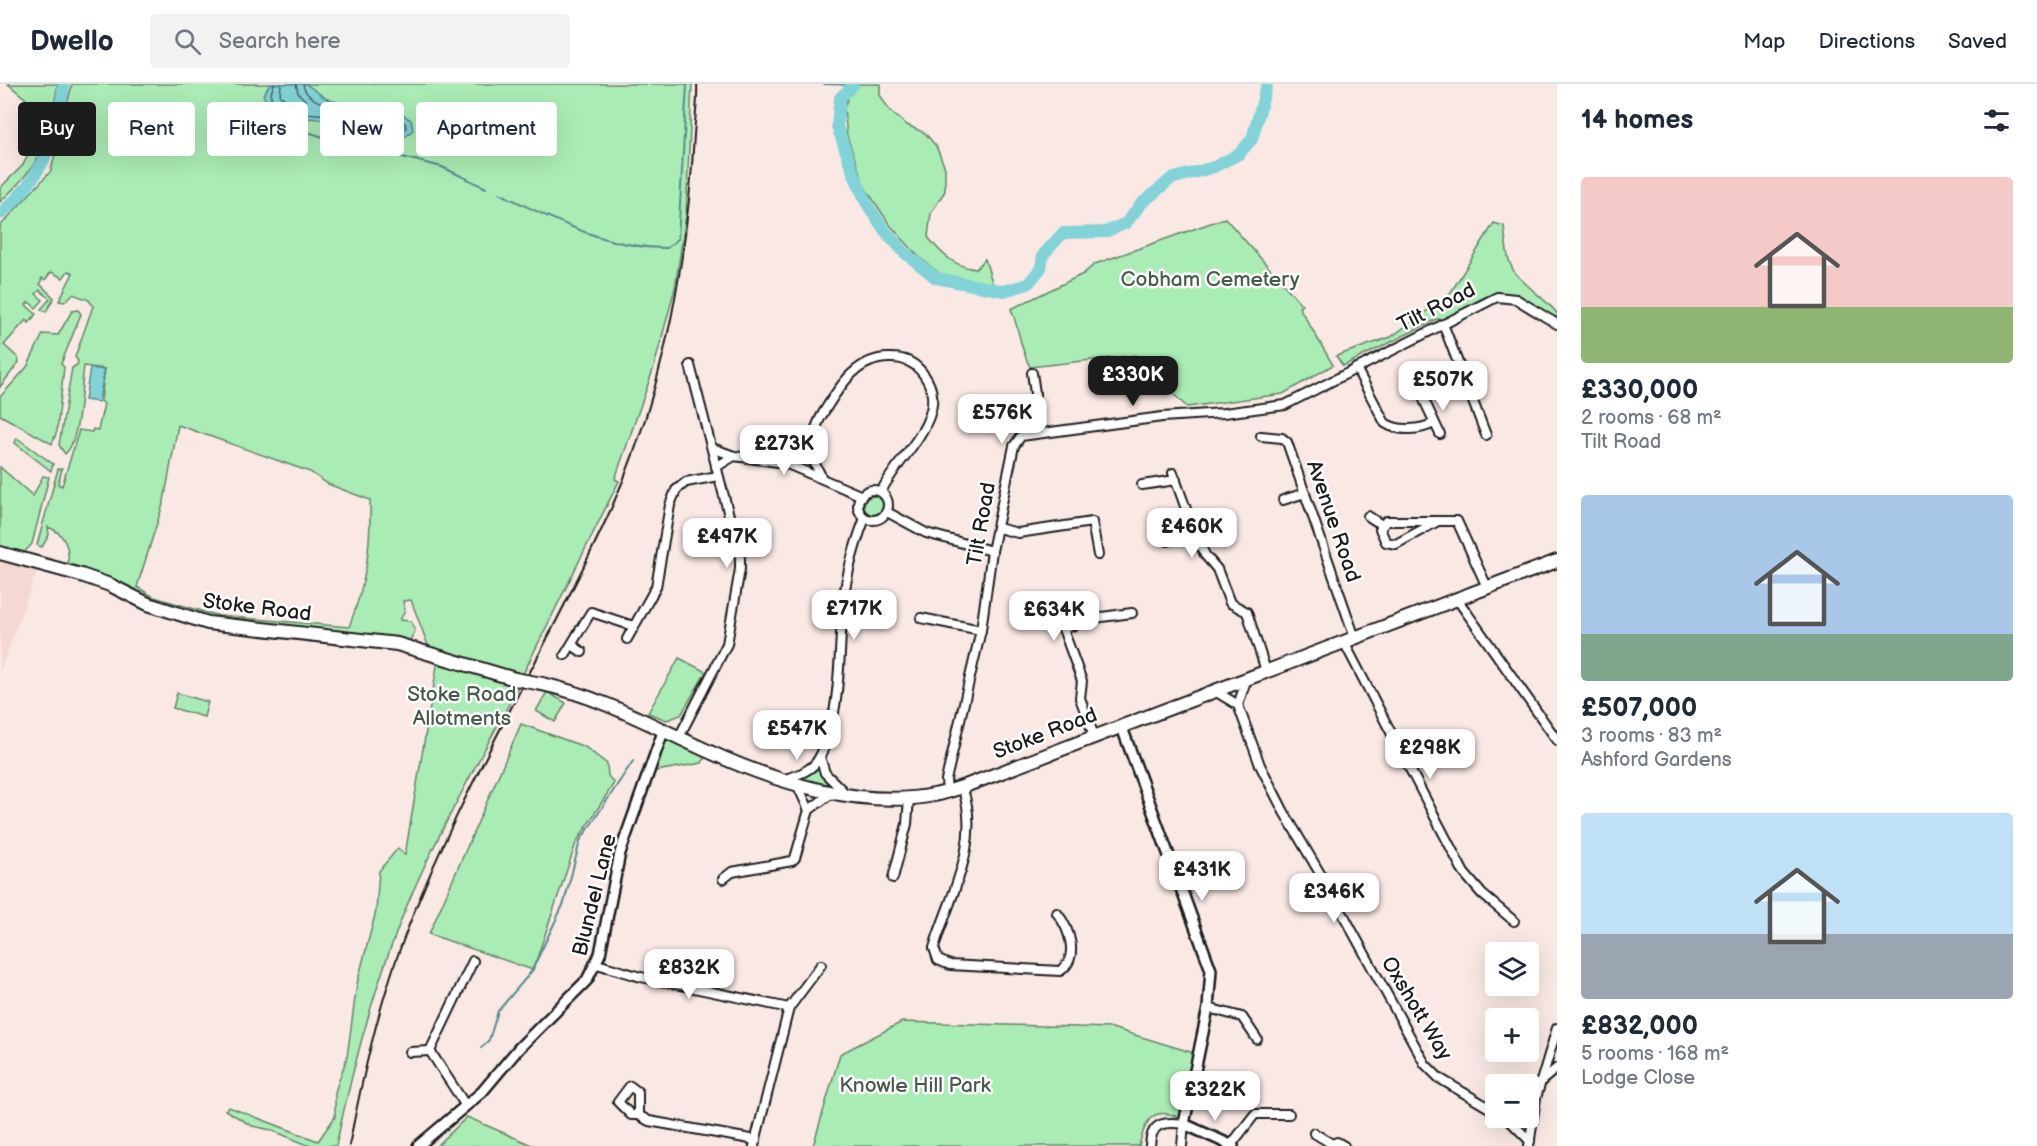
<!DOCTYPE html>
<meta charset="utf-8">
<style>
body{margin:0;font-family:"Balsamiq Sans",sans-serif;background:#f2f2f3;color:#1f2937;height:100vh;display:flex;flex-direction:column;font-size:22px;white-space:nowrap}
*{box-sizing:border-box;margin:0}
p{font-size:20px;color:#747a83}
.icon{flex:none;width:33px;height:33px;fill:none;stroke:currentColor;stroke-width:2;stroke-linecap:round;stroke-linejoin:round}
.map{position:relative;flex:1;overflow:hidden}
.drawer{display:flex;flex-direction:column;background:#fff;width:480px}
.drawer>*{flex:none}
.top-card{position:absolute;left:18px;top:18px;width:570px;height:54px;display:flex;gap:12px}
.buttons{position:absolute;left:1485px;top:858px;display:grid;gap:12px}
.buttons a{display:grid;place-items:center;width:54px;height:54px;border-radius:6px;background:#fff;box-shadow:0 6px 24px #0002;font-size:30px}
.price{position:absolute;translate:-50% -51px;padding:0 14px;border-radius:12px;background:#fff;color:#222;font-size:20px;line-height:39px;filter:drop-shadow(0 2px 3px #0008)}
.price::after{content:'';position:absolute;left:50%;top:36px;width:18px;height:14px;margin-left:-9px;background:inherit;clip-path:polygon(0 0,100% 0,50% 100%)}
.price.selected{background:#1c1c1c;color:#fff}
ul{padding:0;list-style:none}
li{display:grid;align-content:center;gap:12px;height:318px;padding:0 24px}
li span{display:grid;place-items:center;height:186px;border-radius:6px;color:#555}
li>.icon{margin-inline-start:auto}
span .icon{width:108px;height:108px;fill:#fffc;stroke-width:1}
li b{font-size:26px}
h2{display:flex;justify-content:space-between;align-items:center;height:72px;padding:0 24px;font-size:26px}
.chip{padding:0 21px;border-radius:6px;background:#fff;box-shadow:0 6px 24px #0002;font-size:21px;line-height:54px}
.chip.selected{background:#1c1c1c;color:#fff}
header{display:flex;align-items:center;gap:36px;box-sizing:border-box;height:84px;padding:0 30px;background:#fff;border-bottom:2px solid #e0e1e3}
header strong{font-size:28px}
nav{display:flex;gap:33px;margin-inline-start:auto;font-size:21px}
.search{width:420px;height:54px;background:#f2f2f3;display:flex;align-items:center;gap:15px;box-sizing:border-box;padding:0 21px;border-radius:6px;color:#747a83;font-size:22px}
main{display:flex;flex:1;min-height:0}
.map>svg:first-child{display:block}
.built{fill:#f5d8d1}
.green{fill:#aaecb5;stroke:#638468;stroke-width:1.5;fill-rule:evenodd}
.water{fill:#81d3d8;stroke:#598a8d;stroke-width:1.5}
.lines{fill:none;stroke-linecap:round;stroke-linejoin:round}
.shore{stroke:#446567;stroke-width:1.5}
.stream{stroke:#598a8d;stroke-width:2}
.river{stroke:#81d3d8;stroke-width:12}
.minor-casing{stroke:#1c1c1c;stroke-width:12}
.tertiary-casing{stroke:#1c1c1c;stroke-width:14}
.primary-casing{stroke:#1c1c1c;stroke-width:16}
.minor{stroke:#fff;stroke-width:8}
.tertiary{stroke:#fff;stroke-width:9}
.primary{stroke:#fff;stroke-width:12}
.rail{stroke:#1c1c1c;stroke-width:2}
.primary-bridge-casing{stroke:#1c1c1c;stroke-width:16;stroke-linecap:butt}
.primary-bridge{stroke:#fff;stroke-width:12}
.labels{text-anchor:middle;stroke-width:5;stroke-linejoin:round;paint-order:stroke}
.park-label{font-size:21px;fill:#475a4a;stroke:#fff}
.street-label{font-size:21px;fill:#1c1c1c;stroke:#fff}
</style>
<header>
<strong>Dwello</strong>
<div class="search"><svg class="icon" aria-label="search" viewBox="0 0 24 24"><circle cx="10" cy="10" r="6"/><path d="M15 15l6 6"/></svg>Search here</div>
<nav><a>Map</a><a>Directions</a><a>Saved</a></nav>
</header>
<main>
<div class="map">
<svg width="1557" height="1062" viewBox="0 0 1557 1062">
<rect width="100%" height="100%" fill="#f9e8e4"/>
<filter id="ink" filterUnits="userSpaceOnUse"><feTurbulence type="fractalNoise" baseFrequency=".0167" numOctaves="2"/><feDisplacementMap in="SourceGraphic" scale="12" xChannelSelector="R" yChannelSelector="G"/><feConvolveMatrix kernelMatrix="1 2 1 2 8 2 1 2 1" color-interpolation-filters="sRGB"/></filter>
<g filter="url(#ink)">
<polygon class="built" points="0,472 38,484 0,588"/>
<g class="green">
<path d="M8,0H58C46,61 47,74 0,118V104L23,81L41,44L29,31L26,15Z"/>
<path d="M72,0H692L686,131L675,204L654,283L615,395L619,397L522,592L429,564L411,516L403,517L405,527L400,536L411,537L415,547L410,556L403,557L208,537L67,482C71,466 65,449 48,443L49,451L42,463L37,461L58,385H62L58,400L62,402L79,346L92,348L93,345L98,346L104,320L101,317L105,285L84,282C81,302 80,358 65,370L59,361L72,284L77,281L78,277L75,273L93,222L89,216L73,210L64,218L59,217L73,189L68,187L63,194L51,188L45,196L42,194L40,200L54,214L46,228L41,225L50,215L40,206L36,210L43,216L36,224L29,218L26,221L36,230L29,239L26,236L4,261L18,274L19,278L0,303V142L51,87ZM178,341L310,388L328,400L370,416C371,464 366,499 349,543L219,532L154,513L137,503L164,417Z"/>
<path d="M860,0H880V11L890,27L907,41L925,49L936,62L945,84V107L931,129L928,153C941,170 955,183 976,185L985,175L993,201L940,190L918,172L890,141L864,102L847,52L844,24L848,13Z"/>
<path d="M1225,134L1302,221L1299,223L1333,281L1283,310L1187,323L1167,304L1164,305L1136,271L1030,283C1020,264 1019,244 1011,225L1083,190L1095,180Z"/>
<path d="M1494,139L1504,142C1506,157 1506,176 1515,189C1524,200 1546,216 1557,229V236C1497,199 1503,202 1443,236L1437,235L1343,282L1336,272L1391,253L1436,220L1438,222L1451,208Z"/>
<polygon points="78,226 81,230 61,280 64,283 57,347 52,360 0,331 0,313 27,283 43,250 58,251 72,227"/>
<polygon points="17,354 53,380 51,387 15,359"/>
<polygon points="807,360 813,383 787,374"/>
<polygon points="0,383 33,412 43,392 49,393 32,460 21,472 0,465"/>
<circle cx="874" cy="422" r="10"/>
<polygon points="679,574 706,588 681,631 667,636 648,629"/>
<path d="M438,576L519,601C485,666 448,730 418,796C380,880 355,972 336,1062H310L271,1046L252,1042L225,1026L229,1023L318,1057L335,1033V1008L347,973L357,900L376,827L379,787L398,764L405,771Z"/>
<polygon points="547,608 566,619 555,638 536,627"/>
<polygon points="177,609 208,618 204,633 173,624"/>
<polygon points="521,640 585,663 607,680 608,692 614,699 576,759 533,886 429,850"/>
<polygon points="670,655 705,673 702,679 650,688 662,657"/>
<polygon points="819,678 825,694 837,706 794,694"/>
<path d="M902,938L1112,944L1194,969L1180,1034C1152,1021 1145,1037 1139,1062H813L840,970Z"/>
<polygon points="467,1033 534,1062 437,1062"/>
</g>
<g class="water">
<path d="M270,0H306L327,15L343,20L392,24L411,36L413,46C385,74 366,49 338,39C312,29 279,43 263,11Z"/>
<polygon points="90,284 104,286 99,318 85,316"/>
</g>
<g class="lines">
<g class="shore">
<path d="M274,0C273,4 270,9 271,13C278,32 323,29 338,32C359,37 385,68 406,44L405,39C383,21 307,32 303,0"/>
<polyline points="281,0 280,12 291,18 304,21 306,17 298,9 296,0"/>
<polygon points="369,34 388,37 394,43 391,45 371,42 365,38"/>
</g>
<g class="stream">
<polyline points="824,0 853,1"/>
<polyline points="248,28 323,53 442,83 486,104"/>
<polyline points="343,46 344,42"/>
<path d="M499,109C552,135 606,164 667,164L678,155L687,0"/>
<polyline points="481,964 489,956 498,927 531,888 564,819 580,757 633,677"/>
</g>
<g class="river">
<polyline points="854,0 840,14 837,42 853,88 867,120 885,147 905,169 936,194 1004,207 1028,200 1041,184 1043,171 1063,149 1105,148 1126,139 1141,120 1171,95 1214,83 1239,70 1252,55 1267,0"/>
<path d="M0,130C44,92 56,57 64,0"/>
</g>
<g class="minor-casing">
<g id="minor">
<polyline points="1443,240 1486,351"/>
<path d="M1356,284L1385,339C1398,348 1421,346 1434,339"/>
<polyline points="1424,316 1440,350"/>
<polyline points="1031,349 1035,309 1032,289"/>
<polyline points="1261,352 1282,354 1287,358 1355,554"/>
<polyline points="810,355 812,374 821,392"/>
<polyline points="712,364 734,372 785,379 862,412"/>
<path d="M775,376C787,372 801,366 810,355C815,349 817,339 822,331C838,305 856,272 892,274C903,274 912,277 920,286C958,328 898,371 881,408"/>
<polyline points="716,383 734,372"/>
<polyline points="1173,389 1194,447 1205,471 1217,485 1230,519 1247,528 1266,587"/>
<polyline points="1142,401 1176,396"/>
<circle cx="873" cy="421" r="15"/>
<polyline points="1283,416 1305,409"/>
<polyline points="887,428 926,449 992,467"/>
<polyline points="1368,432 1382,441"/>
<polyline points="1438,437 1396,460 1386,458 1380,445 1386,437 1457,437 1487,503"/>
<polyline points="998,444 1018,449 1092,438 1098,471"/>
<polyline points="1168,457 1194,447"/>
<polyline points="1457,515 1557,656"/>
<polyline points="921,534 981,546"/>
<polyline points="1058,535 1063,545"/>
<polyline points="627,555 656,503 670,421 676,406 686,398 718,392"/>
<polyline points="1344,558 1464,789 1482,810 1514,837"/>
<polyline points="572,561 582,568"/>
<polyline points="565,571 591,528 633,542"/>
<polyline points="1215,607 1238,621 1260,681 1284,728 1332,810 1425,980 1439,994 1496,1028"/>
<polyline points="1238,621 1247,594"/>
<polyline points="1094,652 1080,614 1082,597 1063,545 1094,534 1132,529"/>
<polyline points="679,653 727,560 740,485 740,474 690,281"/>
<polyline points="820,673 825,689 846,710"/>
<path d="M785,695C798,691 813,686 819,674C840,638 839,574 842,533C844,499 853,465 865,434"/>
<polyline points="797,700 809,726"/>
<path d="M962,703C981,754 954,805 937,854L934,864L938,876L950,881L1060,887C1080,874 1069,844 1057,829"/>
<polyline points="947,708 946,696 981,546 992,467 1014,362 1021,352 1162,333 1224,329 1285,321 1497,213 1516,215 1557,240"/>
<polyline points="893,794 907,740 909,714"/>
<polyline points="723,795 732,788 792,777 795,774 809,726 832,709"/>
<polyline points="597,880 641,893 789,924"/>
<polyline points="1208,924 1242,933 1257,955"/>
<polyline points="410,968 430,967"/>
<polyline points="1540,998 1557,984"/>
<polyline points="466,1022 430,967 473,877"/>
<polyline points="638,1031 631,1031 618,1018 630,1002 638,1008 638,1031 649,1037 756,1056"/>
<polyline points="1508,1035 1530,1057"/>
<polyline points="1314,1049 1332,1060 1337,1058 1344,1062"/>
<polyline points="1231,1061 1255,1030 1289,1030"/>
<polyline points="754,1062 789,924 821,881"/>
<path d="M1150,1062C1151,1039 1163,1037 1184,1040L1182,1062"/>
<polyline points="1529,1062 1536,1014 1557,944"/>
</g>
</g>
<g class="tertiary-casing">
<g id="tertiary">
<polyline points="1121,641 1211,886 1208,924 1184,1040 1233,1062"/>
<polyline points="418,1062 482,1008 519,964 587,896 600,870 620,769 664,645"/>
</g>
</g>
<g class="primary-casing">
<g id="primary">
<polyline points="0,469 81,491 110,501 148,520 208,539 397,560 515,595"/>
<path d="M542,600C602,613 654,643 710,668C775,698 862,725 934,711C945,709 955,705 965,702L1557,477"/>
</g>
</g>
<use href="#minor" class="minor"/>
<use href="#tertiary" class="tertiary"/>
<use href="#primary" class="primary"/>
<path class="rail" d="M349,1062C362,996 377,928 400,865C456,711 544,573 611,425C664,307 687,179 694,51C695,34 698,17 697,0"/>
<g class="primary-bridge-casing">
<polyline id="primary-bridge" points="515,595 542,600"/>
</g>
<use href="#primary-bridge" class="primary-bridge"/>
</g>
</g>
<g class="labels">
<g class="park-label">
<text x="1210" y="202">Cobham Cemetery</text>
<text x="462" y="617">Stoke Road<tspan x="462" dy="24">Allotments</tspan></text>
<text x="915" y="1008">Knowle Hill Park</text>
</g>
<g class="street-label">
<text transform="translate(1436 223) rotate(-27)" y="7">Tilt Road</text>
<text transform="translate(1334 437) rotate(71)" y="7">Avenue Road</text>
<text transform="translate(981 440) rotate(-80)" y="7">Tilt Road</text>
<text transform="translate(257 523) rotate(7)" y="7">Stoke Road</text>
<text transform="translate(1045 649) rotate(-21)" y="7">Stoke Road</text>
<text transform="translate(594 811) rotate(-76)" y="7">Blundel Lane</text>
<text transform="translate(1417 924) rotate(59)" y="7">Oxshott Way</text>
</g>
</g>
</svg>
<div class="buttons">
<a><svg class="icon" aria-label="layers" viewBox="0 0 24 24"><path d="M12 4l9 5-9 5-9-5zM3 14l9 5 9-5"/></svg></a>
<a>+</a>
<a>−</a>
</div>
<b class="price selected" style="left:1133px;top:323px">£330K</b>
<b class="price" style="left:1443px;top:328px">£507K</b>
<b class="price" style="left:1002px;top:361px">£576K</b>
<b class="price" style="left:784px;top:392px">£273K</b>
<b class="price" style="left:1192px;top:475px">£460K</b>
<b class="price" style="left:727px;top:485px">£497K</b>
<b class="price" style="left:854px;top:557px">£717K</b>
<b class="price" style="left:1054px;top:558px">£634K</b>
<b class="price" style="left:797px;top:677px">£547K</b>
<b class="price" style="left:1430px;top:696px">£298K</b>
<b class="price" style="left:1202px;top:818px">£431K</b>
<b class="price" style="left:1334px;top:840px">£346K</b>
<b class="price" style="left:689px;top:916px">£832K</b>
<b class="price" style="left:1215px;top:1038px">£322K</b>
<div class="top-card">
<a class="chip selected">Buy</a>
<a class="chip">Rent</a>
<a class="chip">Filters</a>
<a class="chip">New</a>
<a class="chip">Apartment</a>
</div>
</div>
<section class="drawer">
<h2>14 homes<svg class="icon" aria-label="filters" viewBox="0 0 24 24"><path d="M4 7h16M4 17h16"/><circle cx="9" cy="7" r="2"/><circle cx="15" cy="17" r="2"/></svg></h2>
<ul>
<li><span style="background:linear-gradient(#f6c9c9 70%,#8fb573 0)"><svg class="icon" aria-label="home" viewBox="0 0 24 24"><path d="M3 11l9-7 9 7M6 9v11h12V9"/></svg></span><div><b>£330,000</b><p>2 rooms · 68 m²</p><p>Tilt Road</p></div></li>
<li><span style="background:linear-gradient(#a9c7e8 75%,#7fa58c 0)"><svg class="icon" aria-label="home" viewBox="0 0 24 24"><path d="M3 11l9-7 9 7M6 9v11h12V9"/></svg></span><div><b>£507,000</b><p>3 rooms · 83 m²</p><p>Ashford Gardens</p></div></li>
<li><span style="background:linear-gradient(#bfe0f5 65%,#9aa5b1 0)"><svg class="icon" aria-label="home" viewBox="0 0 24 24"><path d="M3 11l9-7 9 7M6 9v11h12V9"/></svg></span><div><b>£832,000</b><p>5 rooms · 168 m²</p><p>Lodge Close</p></div></li>
</ul>
</section>
</main>
